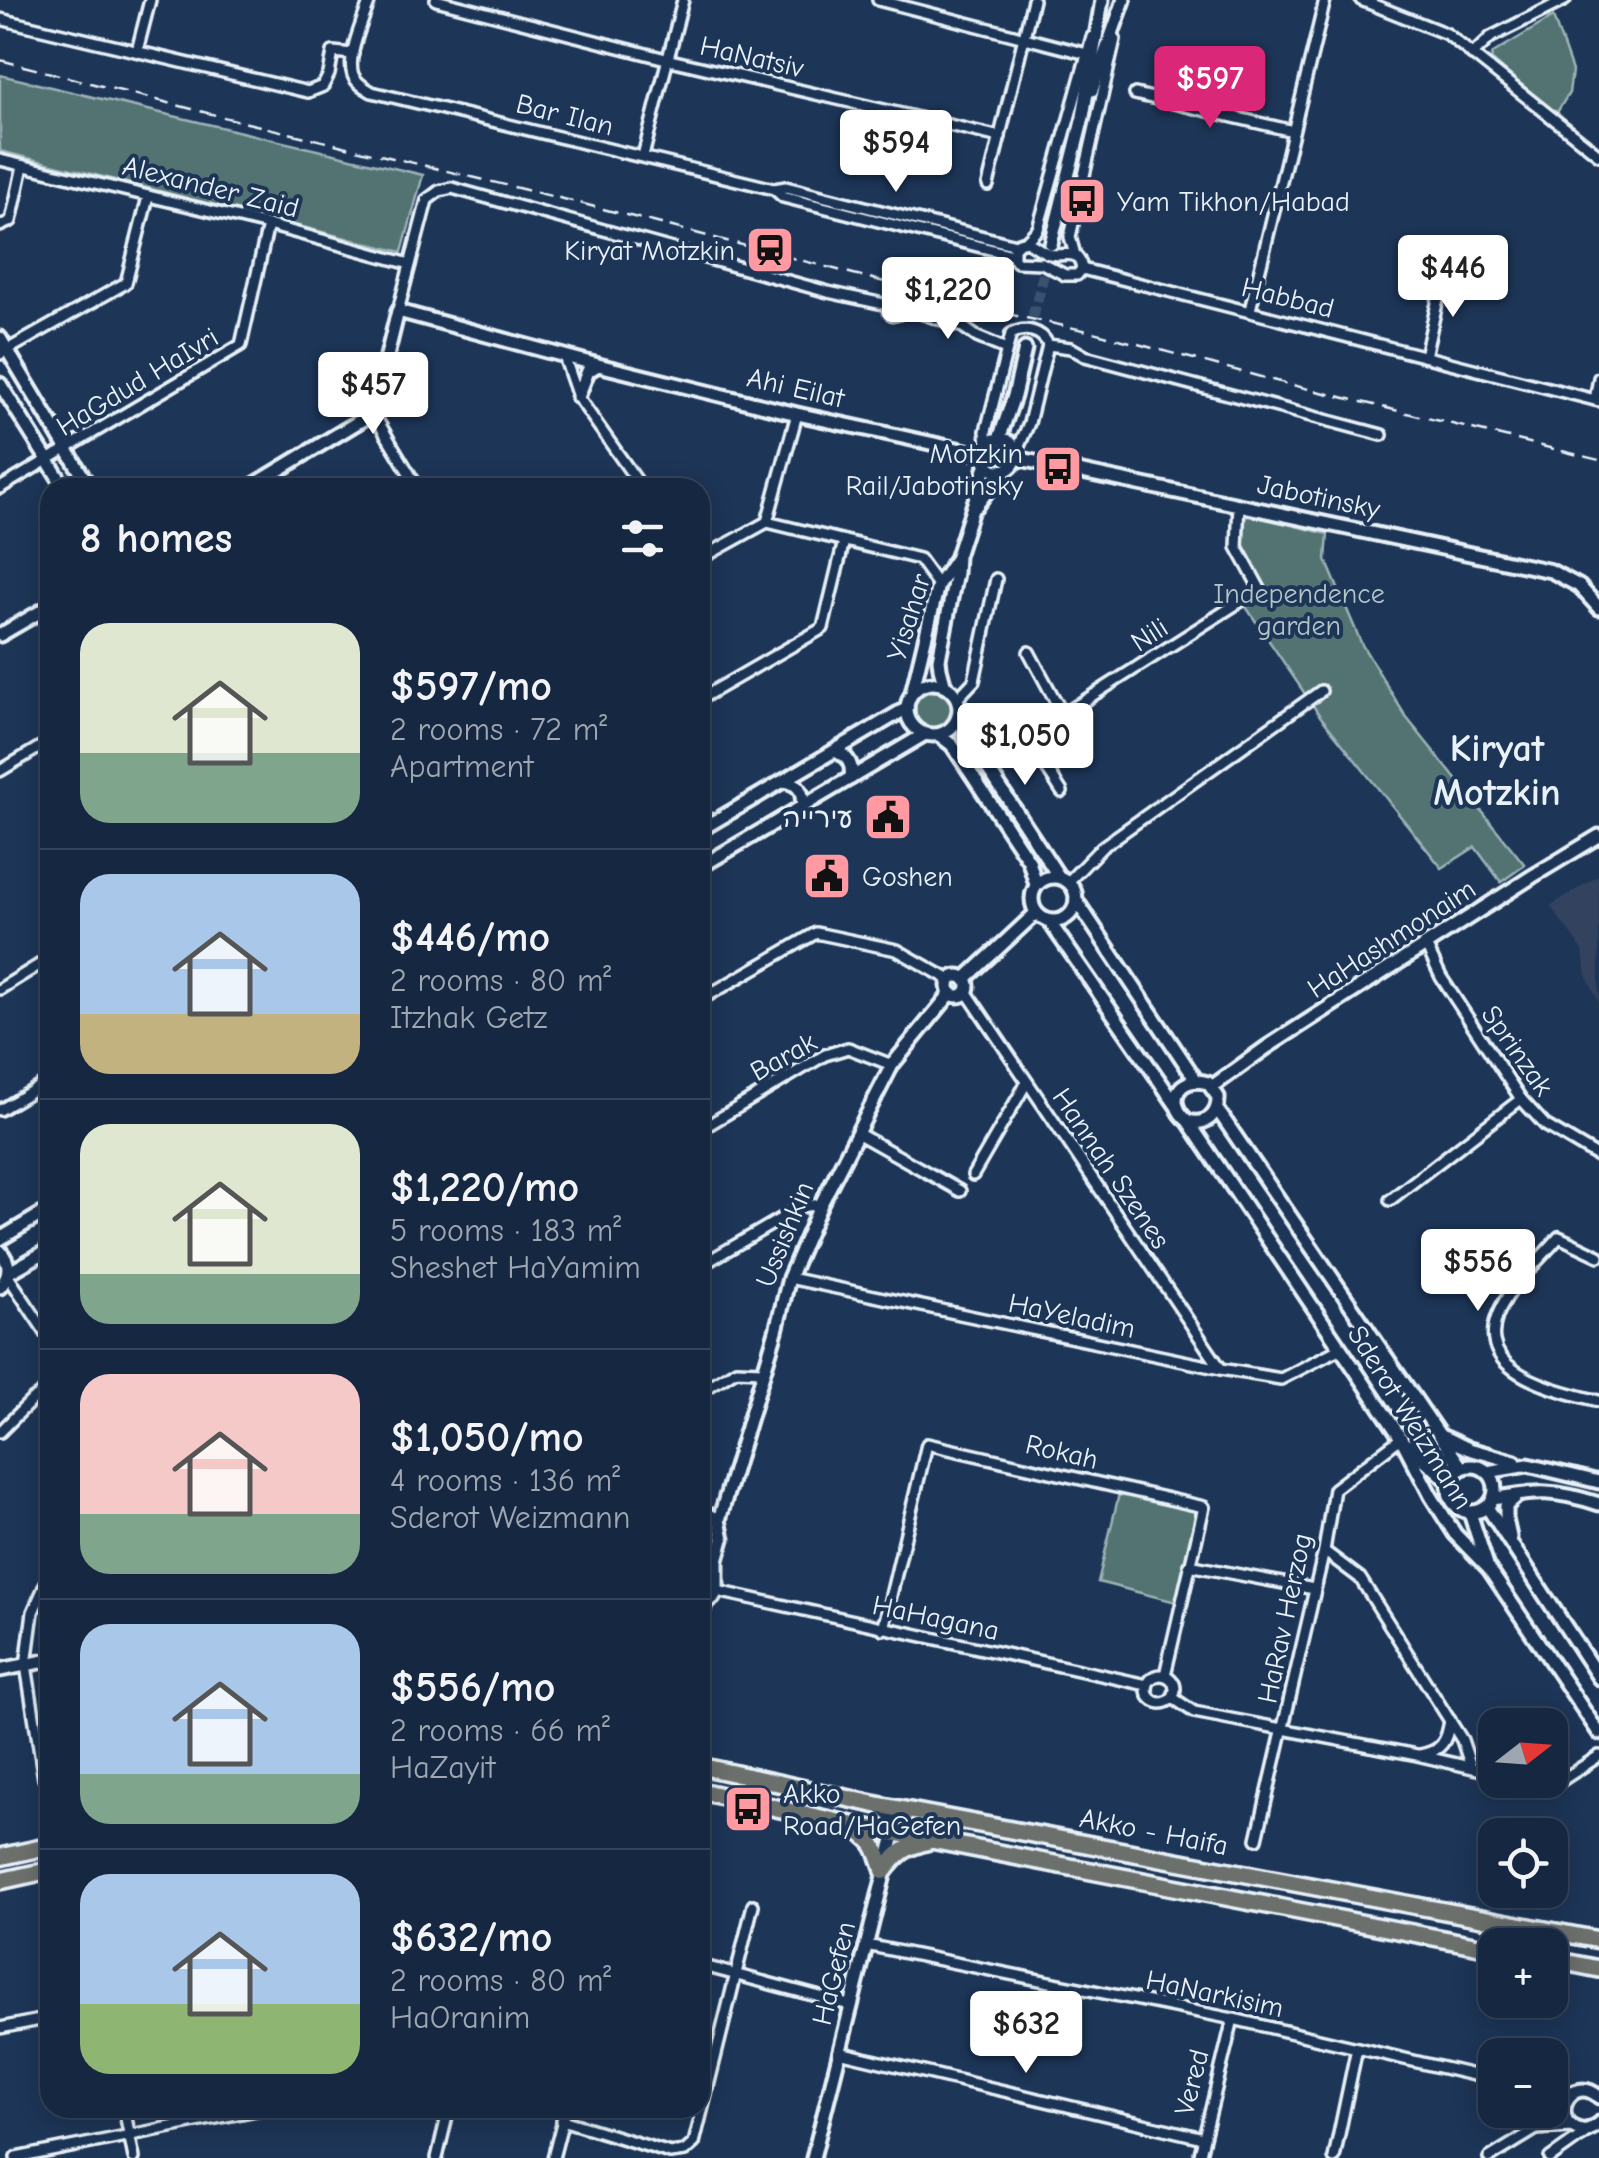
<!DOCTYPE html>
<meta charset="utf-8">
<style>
body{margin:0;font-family:"Comic Neue","Playpen Sans Hebrew",sans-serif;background:#23344c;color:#f1f3f6;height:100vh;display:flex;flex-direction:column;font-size:38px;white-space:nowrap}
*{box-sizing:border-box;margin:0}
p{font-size:32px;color:#9ea6b1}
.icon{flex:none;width:55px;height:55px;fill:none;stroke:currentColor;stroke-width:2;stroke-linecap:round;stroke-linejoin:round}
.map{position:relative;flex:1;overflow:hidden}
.panel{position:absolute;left:40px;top:478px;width:670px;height:1640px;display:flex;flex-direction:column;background:#162841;border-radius:30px;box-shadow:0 5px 25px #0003,0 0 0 2px #35445a}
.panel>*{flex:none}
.needle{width:65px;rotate:73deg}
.tools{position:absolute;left:1478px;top:1708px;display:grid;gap:20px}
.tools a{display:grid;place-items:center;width:90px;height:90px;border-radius:20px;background:#162841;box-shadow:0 5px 25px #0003,0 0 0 2px #35445a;font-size:50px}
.price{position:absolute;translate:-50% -85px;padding:0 22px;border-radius:10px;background:#fff;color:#222;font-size:32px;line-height:65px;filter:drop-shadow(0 2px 5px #0008)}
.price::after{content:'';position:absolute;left:50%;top:60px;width:30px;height:22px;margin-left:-15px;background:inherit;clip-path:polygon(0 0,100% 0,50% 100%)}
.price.active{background:#db2777;color:#fff}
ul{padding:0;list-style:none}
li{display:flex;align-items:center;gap:30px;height:250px;padding:0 40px}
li+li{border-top:2px solid #35445a}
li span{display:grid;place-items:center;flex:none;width:280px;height:200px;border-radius:30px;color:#555}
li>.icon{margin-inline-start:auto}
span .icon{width:120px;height:120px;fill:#fffc;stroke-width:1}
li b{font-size:42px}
h2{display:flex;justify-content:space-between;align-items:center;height:120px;padding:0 40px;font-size:42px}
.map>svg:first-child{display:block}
.built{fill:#32425e}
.green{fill:#527373;stroke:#9db2b6;stroke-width:2.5}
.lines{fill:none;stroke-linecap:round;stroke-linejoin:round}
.tertiary-tunnel{stroke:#3b516f;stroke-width:11;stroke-dasharray:11 5.5;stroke-linecap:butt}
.minor-casing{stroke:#e8f1f8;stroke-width:16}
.tertiary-casing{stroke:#e8f1f8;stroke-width:19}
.trunk-casing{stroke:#e8f1f8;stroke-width:22}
.minor{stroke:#1d3557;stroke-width:9}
.tertiary{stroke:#1d3557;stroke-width:11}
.trunk{stroke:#6c706d;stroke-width:15}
.rail{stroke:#e8f1f8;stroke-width:2.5;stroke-dasharray:15 8;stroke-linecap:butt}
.labels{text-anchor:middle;stroke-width:8;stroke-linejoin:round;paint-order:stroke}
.street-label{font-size:28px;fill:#e8f1f8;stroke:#1d3557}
.poi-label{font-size:28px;fill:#e8f1f8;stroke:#1d3557;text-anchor:start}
.park-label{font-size:28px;fill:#b4c5c9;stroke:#1d3557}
.district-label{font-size:38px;font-weight:bold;fill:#e8f1f8;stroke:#1d3557}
</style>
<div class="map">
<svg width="1599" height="2158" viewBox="0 0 1599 2158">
<rect width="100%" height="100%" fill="#1d3557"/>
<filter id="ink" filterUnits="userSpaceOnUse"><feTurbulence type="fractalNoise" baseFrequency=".01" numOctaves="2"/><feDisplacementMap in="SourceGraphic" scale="20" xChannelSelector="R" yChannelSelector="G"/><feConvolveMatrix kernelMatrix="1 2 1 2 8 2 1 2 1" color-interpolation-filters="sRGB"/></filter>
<g filter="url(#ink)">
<polygon class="built" points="1599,875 1599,1003 1586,975 1583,951 1550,906"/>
<g class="green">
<polygon points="1553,17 1572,71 1569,93 1556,114 1491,59 1493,53"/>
<polygon points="0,75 423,175 402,252 0,151"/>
<polygon points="1239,512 1328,534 1326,560 1362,645 1406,717 1525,865 1501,882 1475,847 1442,868 1320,716 1242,601 1260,589 1237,547"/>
<circle cx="933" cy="710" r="19"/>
<polygon points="1119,1494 1196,1511 1176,1602 1098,1582"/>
</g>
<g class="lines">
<polyline class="tertiary-tunnel" points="1025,349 1048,256"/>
<g class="minor-casing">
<g id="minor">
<path d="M370,0C364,18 346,57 353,75C356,83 365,88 372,92L774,189L786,187L1016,245"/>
<polyline points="436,0 666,59 1000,137"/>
<polyline points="878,0 1087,54"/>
<polyline points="1361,0 1447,34 1599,155"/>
<polyline points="0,19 308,92 323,86 329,74 333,52 353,54"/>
<polyline points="137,51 150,0"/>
<polyline points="1472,55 1491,37 1565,0"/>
<polyline points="1135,94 1293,131"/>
<polyline points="643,156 683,0"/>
<polyline points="0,160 268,225 410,264"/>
<polyline points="988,185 1033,0"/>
<polyline points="774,189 783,197 1013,255"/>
<polyline points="0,226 11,221 23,166"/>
<polyline points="1026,241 1038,229 1092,37"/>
<path d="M1026,241C1034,245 1041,251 1049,254C1065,258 1078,246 1082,269L1077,275H1065L1042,263L1017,262L1014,258V248L1019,243Z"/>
<polyline points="1075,255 1070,237 1115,39"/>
<polyline points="1082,269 1599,401"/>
<circle cx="895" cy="308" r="7"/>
<polyline points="902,307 963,327 977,337 1006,349"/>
<polyline points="1250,310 1325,0"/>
<polyline points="398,311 427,200 439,191 452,188 828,292 888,305"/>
<polyline points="1048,345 1071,348 1085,356 1382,435"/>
<polyline points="0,354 126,283 148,197"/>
<polyline points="564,356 578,397 642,488"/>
<polyline points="1425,356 1443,277"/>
<polyline points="1595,400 1599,378"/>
<polyline points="373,413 418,488"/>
<path d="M987,447L986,431L1011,334C1025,327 1042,330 1048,345L1029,423L1016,453"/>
<polyline points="0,488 241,345 268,225"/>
<polyline points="767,522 919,559 938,585"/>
<polyline points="767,522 797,414"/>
<polyline points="700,559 767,522"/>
<polyline points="1029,652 1063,715"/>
<polyline points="700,699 823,628 844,541"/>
<polyline points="957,699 974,681 996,579"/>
<polyline points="1027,738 1062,792"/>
<polyline points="985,764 1260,589 1237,547 1239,504"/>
<polyline points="0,771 50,741"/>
<polyline points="1068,882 1102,847 1321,691"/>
<polyline points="1426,945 1441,977 1521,1099 1545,1125 1599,1157"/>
<polyline points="0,989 50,958"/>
<polyline points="966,991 1221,1369"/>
<polyline points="700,1000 816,933 897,950 950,980"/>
<polyline points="0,1110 50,1080"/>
<polyline points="700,1130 825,1055 848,1048 892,1065"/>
<polyline points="857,1133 960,1191"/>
<polyline points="973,1175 1027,1082"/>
<polyline points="1390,1200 1521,1099"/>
<path d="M1599,1256L1559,1237C1542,1257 1521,1276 1507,1297C1460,1369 1547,1388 1599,1401"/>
<polyline points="700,1266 801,1207 821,1204"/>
<polyline points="8,1276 50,1339"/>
<polyline points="789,1278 1221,1369 1281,1379 1341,1348"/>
<polyline points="700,1392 736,1370 763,1371"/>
<polyline points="0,1432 32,1400 50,1388"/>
<polyline points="1324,1551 1360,1578 1462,1740 1471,1767"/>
<polyline points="1189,1565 1314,1589"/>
<polyline points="717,1591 1147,1685"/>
<polyline points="883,1629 927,1444 1204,1507 1165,1675"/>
<circle cx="1161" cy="1689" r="14"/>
<polyline points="1173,1698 1194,1712 1417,1755 1495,1773"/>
<path d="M1420,1755C1442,1751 1447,1741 1450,1720"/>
<polyline points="44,1779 26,1665 33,1612 50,1574"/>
<polyline points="1526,1780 1553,1786 1599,1756"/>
<polyline points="1257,1839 1324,1551 1334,1489 1401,1438"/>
<polyline points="866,1945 1233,2019 1495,2080"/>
<polyline points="700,1965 850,2005"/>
<polyline points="0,2028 50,2018"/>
<polyline points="839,2052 1203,2138"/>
<polyline points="1550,2091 1575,2092"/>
<polyline points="124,2108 134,2158"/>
<polyline points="562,2120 670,2153 685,2151 694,2143 753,1905"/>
<polyline points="1536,2129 1573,2127"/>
<polyline points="16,2158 266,2108"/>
<polyline points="437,2158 449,2108"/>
<polyline points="553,2158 566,2108"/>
<polyline points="1199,2158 1233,2019"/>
<polyline points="1334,2158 1357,2048"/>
<polyline points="1489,2158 1564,2112"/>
<polyline points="1550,2158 1588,2131"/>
</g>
</g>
<g class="tertiary-casing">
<g id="tertiary">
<polyline points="1092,90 1124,0"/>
<polyline points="1051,244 1083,117 1102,0"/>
<polyline points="0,338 90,488"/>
<polyline points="0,384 65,488"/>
<polyline points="578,397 588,371 598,365"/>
<polyline points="999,439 1014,396 1025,349"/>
<circle cx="1000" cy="455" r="16"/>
<polyline points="1016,458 1551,571 1579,586 1599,608"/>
<polyline points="249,488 373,413 398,311 598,365 797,414 985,455"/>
<polyline points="976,506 1003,471"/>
<polyline points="0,635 50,606"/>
<circle cx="933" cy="709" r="26"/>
<polyline points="945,687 940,668 939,659 956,573 957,556 987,463"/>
<polyline points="912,693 938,585 955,560"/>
<polyline points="958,715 966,735 1059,877"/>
<polyline points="939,735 952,745 1029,861 1036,885"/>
<path d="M835,751C848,756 853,764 851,778"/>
<path d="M784,781C799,783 804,792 802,807"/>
<polyline points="700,830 907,708"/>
<polyline points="700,867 925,734"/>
<circle cx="1054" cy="899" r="22"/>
<polyline points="1076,900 1196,1080"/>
<polyline points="1049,921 1176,1105"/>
<circle cx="958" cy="986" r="10"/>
<polyline points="965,979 1036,913"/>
<polyline points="1213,1086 1267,1047 1533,876 1599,836"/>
<polyline points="1217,1109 1462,1468"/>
<path d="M1188,1121C1206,1126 1219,1115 1218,1097L1208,1083C1179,1074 1164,1102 1188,1121L1401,1438L1431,1496L1455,1534L1489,1569L1599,1733"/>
<polyline points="0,1239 50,1209"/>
<path d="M0,1251C10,1262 11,1275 0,1287"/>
<polyline points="8,1273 50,1249"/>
<polyline points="1443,1437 1469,1449 1515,1462"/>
<polyline points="1408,1445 1450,1482"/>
<circle cx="1472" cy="1489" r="23"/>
<polyline points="1487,1472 1528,1465 1599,1482"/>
<path d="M1493,1499C1537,1490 1556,1490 1599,1504"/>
<polyline points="1487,1507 1599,1678"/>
<polyline points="1470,1513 1487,1565"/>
<polyline points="700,1514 708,1515 719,1520 723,1539 717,1560 717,1591 713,1598 700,1604"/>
<polyline points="719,1520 776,1331 789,1278 821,1204 892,1065 951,993"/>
<polyline points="1510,1537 1506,1519 1506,1506 1517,1496"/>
<polyline points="700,1622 705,1603"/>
<polyline points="0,1670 50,1660"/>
<path d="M1599,2097C1571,2073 1549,2118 1577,2129C1586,2132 1592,2129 1599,2123"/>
<polyline points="813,2158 895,1831 892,1818 878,1805"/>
</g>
</g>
<g class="trunk-casing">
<g id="trunk">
<polyline points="700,1766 878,1805 1599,1940"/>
<polyline points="700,1791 848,1824 1495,1949"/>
<path d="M852,1826C875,1842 876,1845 884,1871"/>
<polyline points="0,1857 50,1846"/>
<path d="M884,1871C899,1852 905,1847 929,1841"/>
<polyline points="0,1881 50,1870"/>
<polyline points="1550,1959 1599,1969"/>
</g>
</g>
<use href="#minor" class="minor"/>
<use href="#tertiary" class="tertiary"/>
<use href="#trunk" class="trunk"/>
<polyline class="rail" points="0,60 243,122 576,202 1012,315 1093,332 1276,381 1599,460"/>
</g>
</g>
<defs>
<g id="bus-square" transform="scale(2.5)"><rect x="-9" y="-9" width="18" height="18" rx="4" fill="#ff9aa2" stroke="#1d3557"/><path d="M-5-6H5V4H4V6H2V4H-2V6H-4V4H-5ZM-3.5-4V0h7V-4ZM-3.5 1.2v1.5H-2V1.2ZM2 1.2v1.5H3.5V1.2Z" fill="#111"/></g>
<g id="station-square" transform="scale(2.5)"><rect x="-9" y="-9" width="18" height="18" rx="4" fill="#ff9aa2" stroke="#1d3557"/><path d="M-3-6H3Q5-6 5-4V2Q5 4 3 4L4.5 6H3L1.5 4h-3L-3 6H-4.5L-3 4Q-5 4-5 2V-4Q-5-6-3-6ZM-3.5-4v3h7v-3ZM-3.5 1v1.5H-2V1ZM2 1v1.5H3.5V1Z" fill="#111"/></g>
<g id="civic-square" transform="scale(2.5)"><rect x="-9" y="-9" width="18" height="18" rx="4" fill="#ff9aa2" stroke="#1d3557"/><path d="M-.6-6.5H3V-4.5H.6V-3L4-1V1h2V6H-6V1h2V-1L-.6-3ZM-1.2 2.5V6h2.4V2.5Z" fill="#111"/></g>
</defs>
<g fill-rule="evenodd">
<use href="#bus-square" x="1082" y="201"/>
<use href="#station-square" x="770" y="250"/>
<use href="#bus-square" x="1058" y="469"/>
<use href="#civic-square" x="888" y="817"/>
<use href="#civic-square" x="827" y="876"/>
<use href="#bus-square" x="748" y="1809"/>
</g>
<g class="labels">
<g class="street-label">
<text transform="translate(752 56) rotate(13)" y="10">HaNatsiv</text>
<text transform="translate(565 114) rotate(14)" y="10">Bar Ilan</text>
<text transform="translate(211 186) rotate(14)" y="10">Alexander Zaid</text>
<text transform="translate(1288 297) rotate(14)" y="10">Habbad</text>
<text transform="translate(137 381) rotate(-31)" y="10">HaGdud HaIvri</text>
<text transform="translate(796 387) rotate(13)" y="10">Ahi Eilat</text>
<text transform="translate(1319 496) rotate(12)" y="10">Jabotinsky</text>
<text transform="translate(908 617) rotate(-73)" y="10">Yisahar</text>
<text transform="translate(1149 634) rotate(-33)" y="10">Nili</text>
<text transform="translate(1391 938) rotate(-33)" y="10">HaHashmonaim</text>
<text transform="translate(1518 1050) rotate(55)" y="10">Sprinzak</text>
<text transform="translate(783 1056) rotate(-29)" y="10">Barak</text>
<text transform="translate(1112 1168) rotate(56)" y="10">Hannah Szenes</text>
<text transform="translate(784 1234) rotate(-68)" y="10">Ussishkin</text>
<text transform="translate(1072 1315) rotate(12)" y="10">HaYeladim</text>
<text transform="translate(1411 1417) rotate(58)" y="10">Sderot Weizmann</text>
<text transform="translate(1062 1451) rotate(13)" y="10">Rokah</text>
<text transform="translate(936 1617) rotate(12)" y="10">HaHagana</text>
<text transform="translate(1284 1618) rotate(-78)" y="10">HaRav Herzog</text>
<text transform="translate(1154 1831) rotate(11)" y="10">Akko - Haifa</text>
<text transform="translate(833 1973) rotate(-76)" y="10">HaGefen</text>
<text transform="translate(1215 1993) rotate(12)" y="10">HaNarkisim</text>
<text transform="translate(1191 2082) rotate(-76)" y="10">Vered</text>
</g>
<g class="poi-label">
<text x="1117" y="211">Yam Tikhon/Habad</text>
<text x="735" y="260" text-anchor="end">Kiryat Motzkin</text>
<text x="1023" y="463" text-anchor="end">Motzkin<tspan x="1023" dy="32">Rail/Jabotinsky</tspan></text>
<text x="853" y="827" text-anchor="end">עירייה</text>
<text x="862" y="886">Goshen</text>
<text x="783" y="1803">Akko<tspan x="783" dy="32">Road/HaGefen</tspan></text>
</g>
<g class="park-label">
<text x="1299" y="603">Independence<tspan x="1299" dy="32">garden</tspan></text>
</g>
<g class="district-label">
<text x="1497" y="761">Kiryat<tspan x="1497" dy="44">Motzkin</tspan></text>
</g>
</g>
</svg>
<div class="tools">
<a><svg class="needle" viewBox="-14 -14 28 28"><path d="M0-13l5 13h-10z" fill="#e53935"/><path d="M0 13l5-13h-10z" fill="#9ea6b1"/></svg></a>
<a><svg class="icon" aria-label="locate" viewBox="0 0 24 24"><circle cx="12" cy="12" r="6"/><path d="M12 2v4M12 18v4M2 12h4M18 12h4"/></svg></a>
<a>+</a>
<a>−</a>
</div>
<b class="price active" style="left:1210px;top:131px">$597</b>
<b class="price" style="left:896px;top:195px">$594</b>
<b class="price" style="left:1453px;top:320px">$446</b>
<b class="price" style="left:948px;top:342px">$1,220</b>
<b class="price" style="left:373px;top:437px">$457</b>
<b class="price" style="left:1025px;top:788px">$1,050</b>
<b class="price" style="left:1478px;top:1314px">$556</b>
<b class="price" style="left:1026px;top:2076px">$632</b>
<section class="panel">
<h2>8 homes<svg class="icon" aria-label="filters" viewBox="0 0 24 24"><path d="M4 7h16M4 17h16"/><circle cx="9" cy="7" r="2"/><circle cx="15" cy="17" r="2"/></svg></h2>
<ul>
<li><span style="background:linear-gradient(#dfe7d0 65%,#7fa58c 0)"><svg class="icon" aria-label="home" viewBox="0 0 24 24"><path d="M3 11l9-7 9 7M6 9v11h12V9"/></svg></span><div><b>$597/mo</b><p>2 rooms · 72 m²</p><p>Apartment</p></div></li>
<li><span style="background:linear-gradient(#a9c7e8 70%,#c2b280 0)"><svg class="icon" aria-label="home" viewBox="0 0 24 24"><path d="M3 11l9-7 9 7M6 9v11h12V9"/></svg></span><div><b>$446/mo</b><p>2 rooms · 80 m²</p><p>Itzhak Getz</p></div></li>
<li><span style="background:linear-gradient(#dfe7d0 75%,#7fa58c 0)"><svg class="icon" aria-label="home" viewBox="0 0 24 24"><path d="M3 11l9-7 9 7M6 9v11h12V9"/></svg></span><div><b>$1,220/mo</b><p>5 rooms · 183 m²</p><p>Sheshet HaYamim</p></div></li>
<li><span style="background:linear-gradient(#f6c9c9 70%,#7fa58c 0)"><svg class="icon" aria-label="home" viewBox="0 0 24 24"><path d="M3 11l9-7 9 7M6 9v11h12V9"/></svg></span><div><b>$1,050/mo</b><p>4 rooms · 136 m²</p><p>Sderot Weizmann</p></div></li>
<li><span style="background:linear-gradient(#a9c7e8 75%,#7fa58c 0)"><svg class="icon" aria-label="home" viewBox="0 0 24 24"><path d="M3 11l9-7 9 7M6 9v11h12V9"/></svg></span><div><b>$556/mo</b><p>2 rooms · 66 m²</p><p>HaZayit</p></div></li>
<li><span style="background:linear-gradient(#a9c7e8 65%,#8fb573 0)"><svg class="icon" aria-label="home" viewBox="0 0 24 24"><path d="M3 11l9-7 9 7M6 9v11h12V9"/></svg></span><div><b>$632/mo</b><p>2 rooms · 80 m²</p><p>HaOranim</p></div></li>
</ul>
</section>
</div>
